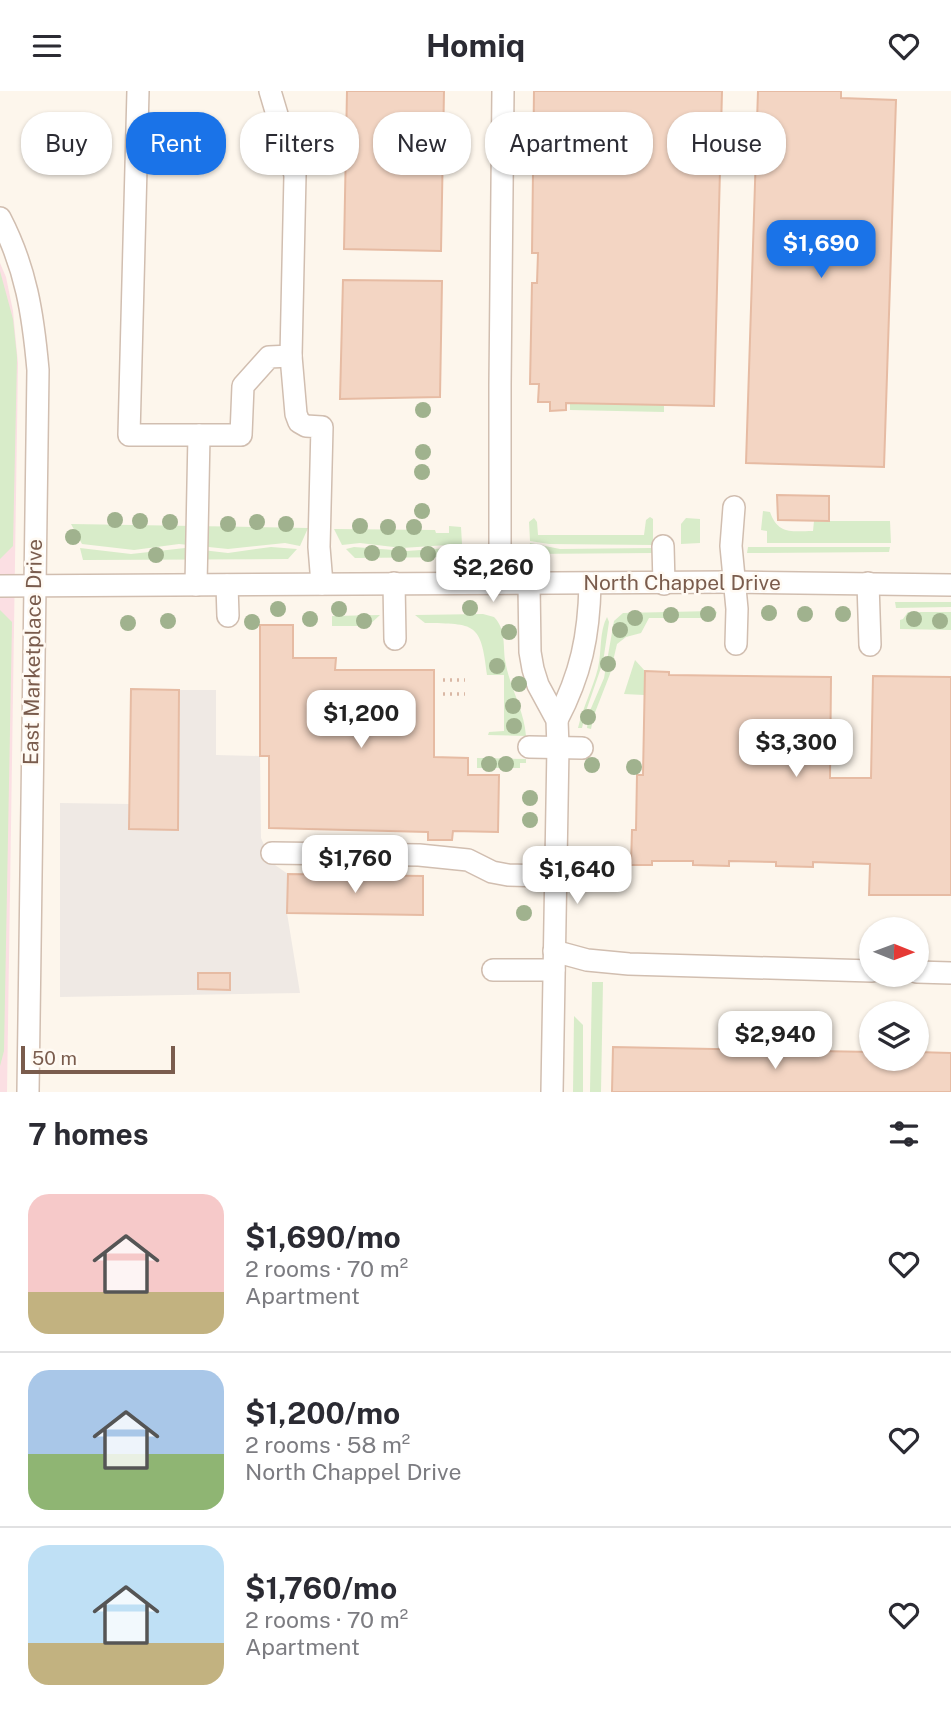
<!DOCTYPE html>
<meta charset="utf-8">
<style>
body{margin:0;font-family:"Public Sans",sans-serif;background:#f7f7f7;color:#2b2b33;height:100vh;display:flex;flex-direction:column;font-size:26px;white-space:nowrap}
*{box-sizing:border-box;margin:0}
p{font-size:23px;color:#7c7c81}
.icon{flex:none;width:38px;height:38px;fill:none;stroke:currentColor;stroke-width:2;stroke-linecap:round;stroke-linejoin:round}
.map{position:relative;height:1001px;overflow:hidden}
.panel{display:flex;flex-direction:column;background:#fff;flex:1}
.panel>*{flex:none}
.banner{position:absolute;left:21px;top:21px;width:910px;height:63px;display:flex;gap:14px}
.needle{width:46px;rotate:91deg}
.tools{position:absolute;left:859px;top:826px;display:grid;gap:14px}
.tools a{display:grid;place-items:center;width:70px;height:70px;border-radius:50%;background:#fff;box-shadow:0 2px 5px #0004;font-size:35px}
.scale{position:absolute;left:21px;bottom:18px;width:154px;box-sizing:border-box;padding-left:7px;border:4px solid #7a5c4d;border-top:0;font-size:19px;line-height:24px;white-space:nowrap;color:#7a5c4d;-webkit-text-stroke:5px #fffaf3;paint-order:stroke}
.price{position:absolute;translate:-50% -60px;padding:0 16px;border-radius:14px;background:#fff;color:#222;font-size:23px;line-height:46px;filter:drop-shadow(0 2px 4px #0008)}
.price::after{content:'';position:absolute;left:50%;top:42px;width:21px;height:16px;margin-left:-10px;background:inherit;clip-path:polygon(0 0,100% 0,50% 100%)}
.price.selected{background:#1a73e8;color:#fff}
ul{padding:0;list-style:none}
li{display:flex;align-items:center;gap:21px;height:175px;padding:0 28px}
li+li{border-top:2px solid #e1e1e2}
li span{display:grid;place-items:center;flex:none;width:196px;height:140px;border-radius:21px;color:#555}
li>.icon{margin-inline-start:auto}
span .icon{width:84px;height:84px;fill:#fffc;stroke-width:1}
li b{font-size:30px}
h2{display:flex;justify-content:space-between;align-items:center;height:84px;padding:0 28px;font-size:30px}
.pill{padding:0 24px;border-radius:28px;background:#fff;box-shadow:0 2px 5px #0004;font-size:24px;line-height:63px}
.pill.selected{background:#1a73e8;color:#fff}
header{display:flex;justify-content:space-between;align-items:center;height:91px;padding:0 28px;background:#fff;font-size:32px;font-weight:700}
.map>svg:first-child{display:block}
.industrial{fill:#efe9e4}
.medical{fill:#fbdfe3}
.green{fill:#d8ecc9}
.building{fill:#f3d5c3;stroke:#e6bba3;stroke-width:2}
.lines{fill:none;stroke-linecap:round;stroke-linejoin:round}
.minor-casing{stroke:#d1beb0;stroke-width:24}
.path{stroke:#d9b8a5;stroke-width:3.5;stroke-dasharray:2 5;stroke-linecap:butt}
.minor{stroke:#fff;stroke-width:21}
.tree{fill:#a0b28e}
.labels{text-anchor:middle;stroke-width:5;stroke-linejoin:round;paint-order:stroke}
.street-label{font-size:21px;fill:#7a5c4d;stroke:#fffaf3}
</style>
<header><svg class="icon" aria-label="menu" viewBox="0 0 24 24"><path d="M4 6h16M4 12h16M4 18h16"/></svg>Homiq<svg class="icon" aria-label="heart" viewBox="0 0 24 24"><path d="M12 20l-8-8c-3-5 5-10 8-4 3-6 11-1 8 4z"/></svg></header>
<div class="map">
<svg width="951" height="1001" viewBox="0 0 951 1001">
<rect width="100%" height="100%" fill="#fdf6ec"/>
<polygon class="industrial" points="179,599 216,599 216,664 260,665 261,747 272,772 288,783 287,822 300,902 60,906 60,712 130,713 130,738 177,739"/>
<polygon class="medical" points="0,172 6,186 13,220 18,272 7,1001 0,1001"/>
<g class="green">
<polygon points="0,180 13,228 17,266 13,455 0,468"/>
<polygon points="570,312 664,314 664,321 570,319"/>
<path d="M763,420L770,421C778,444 792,440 813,440L814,430H890L891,452H767V440L761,439Z"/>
<polygon points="650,426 653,428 653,454 549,453 530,450 529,431 534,427 537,431 538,444 644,444 646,429"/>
<polygon points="686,427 700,428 700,452 681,453 681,433"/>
<polygon points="71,433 308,437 300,455 285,452 228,458 179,453 134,459 82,453"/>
<polygon points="449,435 461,436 462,453 402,457 360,452 342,454 334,438 435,439 436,442 449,442"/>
<polygon points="530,452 560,458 652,457 653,462 528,463"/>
<polygon points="271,456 297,458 288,468 83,469 80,457 131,463 185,457 228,462"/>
<polygon points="354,456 407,460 462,456 461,466 355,467 346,458"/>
<polygon points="748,456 890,456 889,461 747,462"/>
<polygon points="895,511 951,511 951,516 896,517"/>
<polygon points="0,519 12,531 4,960 0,975"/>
<polygon points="713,520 717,521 715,527 649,527 641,542 626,546 617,553 610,583 594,624 591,638 587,637 589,622 604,587 614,530 623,522"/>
<polygon points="908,521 951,521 951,539 900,538 900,529 903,528"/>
<path d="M483,523L494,526C506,538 503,554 505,569C509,595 524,618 526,645L488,644L489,641L504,640V584H487C481,531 475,533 425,532L415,524Z"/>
<polygon points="380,524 368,535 332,535 332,525"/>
<path d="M607,526L609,531L603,571L586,620L582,637H578C583,616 593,597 598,577C602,560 599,541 607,526Z"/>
<polygon points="635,569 645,580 644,604 624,603"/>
<polygon points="477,667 526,668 526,672 520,672 520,677 477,677"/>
<polygon points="592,891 603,891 601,1001 590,1001"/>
<polygon points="574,925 583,934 583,1001 573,1001"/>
</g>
<g class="building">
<polygon points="347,0 444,0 441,160 344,158"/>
<polygon points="534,0 722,0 714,315 566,312 566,319 550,320 550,311 538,311 539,293 530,293 532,192 537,192 538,162 532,162"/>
<polygon points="758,0 841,0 841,7 896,9 884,376 746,372"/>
<polygon points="343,189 442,190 440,306 340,308"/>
<polygon points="777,404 829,405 829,430 778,429"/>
<polygon points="260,534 293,534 293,567 336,567 335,579 434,579 434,666 468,667 468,684 499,684 498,741 453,740 452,749 428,749 428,741 269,737 269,665 260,665"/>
<polygon points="645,580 669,581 669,584 831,586 830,687 871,687 873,585 951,586 951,804 869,804 870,773 813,771 813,776 776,775 776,771 729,770 729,775 693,774 693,770 652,770 652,774 631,774 632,739 636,739 637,684 643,684"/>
<polygon points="131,598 179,599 178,739 129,738"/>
<polygon points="288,783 423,785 423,824 287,822"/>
<polygon points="198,882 230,882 230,899 198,898"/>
<polygon points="613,956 872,961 872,968 917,968 917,961 951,962 951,1001 612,1001"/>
</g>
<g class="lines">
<g class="minor-casing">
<g id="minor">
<polyline points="138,0 129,344 241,344 243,295 269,266 291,265"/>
<polyline points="270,0 295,84 291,265 296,323 299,331 306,335 322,336 319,456 322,493"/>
<path d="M0,127C26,177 33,223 38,279L28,1001"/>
<polyline points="734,416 731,455 737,518 736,553"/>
<polyline points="663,455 664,493"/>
<polyline points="394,492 395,548"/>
<polyline points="500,492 500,293 503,0"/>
<polyline points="868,492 870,554"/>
<polyline points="529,493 530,561 533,578 538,594 557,629 558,656 552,1001"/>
<polyline points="196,494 199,344"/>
<polyline points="227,494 228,525"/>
<polyline points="0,495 734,491 951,494"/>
<path d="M557,629C581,583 589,545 590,493"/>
<polyline points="529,656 582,657"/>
<polyline points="272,762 419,764 468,769 492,781 508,784 583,786"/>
<polyline points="554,860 587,869 629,873 872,880"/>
<polyline points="493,879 554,879"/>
<polyline points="917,881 951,882"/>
</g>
</g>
<g class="path">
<polyline points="443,589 465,589"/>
<polyline points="443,603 465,603"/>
</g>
<use href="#minor" class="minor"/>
</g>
<g class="tree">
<circle cx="423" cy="319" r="8"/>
<circle cx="423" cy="361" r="8"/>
<circle cx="422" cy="381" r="8"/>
<circle cx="422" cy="420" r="8"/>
<circle cx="115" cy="429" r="8"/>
<circle cx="140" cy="430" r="8"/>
<circle cx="170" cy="431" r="8"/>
<circle cx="257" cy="431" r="8"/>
<circle cx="228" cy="433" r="8"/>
<circle cx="286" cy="433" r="8"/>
<circle cx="360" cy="435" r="8"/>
<circle cx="388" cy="436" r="8"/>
<circle cx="414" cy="436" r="8"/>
<circle cx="73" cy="446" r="8"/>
<circle cx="456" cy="461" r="8"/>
<circle cx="372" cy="462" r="8"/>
<circle cx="399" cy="463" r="8"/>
<circle cx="428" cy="463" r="8"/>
<circle cx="156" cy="464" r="8"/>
<circle cx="470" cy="517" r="8"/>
<circle cx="278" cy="518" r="8"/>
<circle cx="339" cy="518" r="8"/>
<circle cx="769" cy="522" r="8"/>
<circle cx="708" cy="523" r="8"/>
<circle cx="805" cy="523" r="8"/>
<circle cx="843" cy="523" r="8"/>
<circle cx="671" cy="524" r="8"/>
<circle cx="635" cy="527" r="8"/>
<circle cx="310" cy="528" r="8"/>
<circle cx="914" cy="528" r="8"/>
<circle cx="168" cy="530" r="8"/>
<circle cx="364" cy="530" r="8"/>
<circle cx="940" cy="530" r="8"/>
<circle cx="252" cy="531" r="8"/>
<circle cx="128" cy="532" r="8"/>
<circle cx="620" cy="539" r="8"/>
<circle cx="509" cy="541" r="8"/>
<circle cx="608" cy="573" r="8"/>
<circle cx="497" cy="575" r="8"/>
<circle cx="519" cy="593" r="8"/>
<circle cx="513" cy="615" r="8"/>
<circle cx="588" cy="626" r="8"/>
<circle cx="514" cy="635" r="8"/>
<circle cx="489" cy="673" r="8"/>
<circle cx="506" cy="673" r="8"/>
<circle cx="592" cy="674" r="8"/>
<circle cx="634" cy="676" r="8"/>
<circle cx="530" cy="707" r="8"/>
<circle cx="530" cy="729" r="8"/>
<circle cx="524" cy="822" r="8"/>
</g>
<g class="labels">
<g class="street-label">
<text x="682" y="499">North Chappel Drive</text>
<text transform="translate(33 561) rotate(-89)" y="7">East Marketplace Drive</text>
</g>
</g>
</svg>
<div class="tools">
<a><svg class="needle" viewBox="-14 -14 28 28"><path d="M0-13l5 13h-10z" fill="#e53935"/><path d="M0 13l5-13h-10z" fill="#7c7c81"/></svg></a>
<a><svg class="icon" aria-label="layers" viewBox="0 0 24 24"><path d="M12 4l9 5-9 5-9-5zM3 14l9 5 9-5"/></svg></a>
</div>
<div class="scale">50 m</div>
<b class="price selected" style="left:821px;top:189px">$1,690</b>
<b class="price" style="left:493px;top:513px">$2,260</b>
<b class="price" style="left:361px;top:659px">$1,200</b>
<b class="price" style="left:796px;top:688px">$3,300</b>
<b class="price" style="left:355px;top:804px">$1,760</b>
<b class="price" style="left:577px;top:815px">$1,640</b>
<b class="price" style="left:775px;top:980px">$2,940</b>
<div class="banner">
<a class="pill">Buy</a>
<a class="pill selected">Rent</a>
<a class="pill">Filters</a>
<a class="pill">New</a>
<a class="pill">Apartment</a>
<a class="pill">House</a>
</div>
</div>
<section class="panel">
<h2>7 homes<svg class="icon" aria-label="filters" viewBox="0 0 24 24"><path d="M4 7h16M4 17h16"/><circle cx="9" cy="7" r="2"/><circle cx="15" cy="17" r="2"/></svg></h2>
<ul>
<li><span style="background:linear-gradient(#f6c9c9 70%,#c2b280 0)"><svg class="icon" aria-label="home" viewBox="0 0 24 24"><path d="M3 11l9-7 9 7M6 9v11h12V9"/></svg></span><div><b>$1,690/mo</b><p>2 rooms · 70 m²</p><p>Apartment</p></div><svg class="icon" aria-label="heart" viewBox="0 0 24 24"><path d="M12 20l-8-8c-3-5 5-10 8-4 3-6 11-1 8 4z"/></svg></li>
<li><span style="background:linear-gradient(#a9c7e8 60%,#8fb573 0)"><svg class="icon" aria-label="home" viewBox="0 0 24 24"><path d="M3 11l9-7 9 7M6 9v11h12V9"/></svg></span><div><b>$1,200/mo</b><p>2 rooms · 58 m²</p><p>North Chappel Drive</p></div><svg class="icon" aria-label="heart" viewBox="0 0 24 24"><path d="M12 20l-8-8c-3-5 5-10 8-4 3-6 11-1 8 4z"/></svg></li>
<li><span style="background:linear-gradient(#bfe0f5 70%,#c2b280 0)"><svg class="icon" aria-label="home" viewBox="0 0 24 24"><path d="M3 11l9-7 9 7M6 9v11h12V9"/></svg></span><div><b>$1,760/mo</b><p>2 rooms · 70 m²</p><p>Apartment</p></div><svg class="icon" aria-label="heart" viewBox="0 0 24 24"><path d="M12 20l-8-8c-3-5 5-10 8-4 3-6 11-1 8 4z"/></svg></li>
</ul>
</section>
